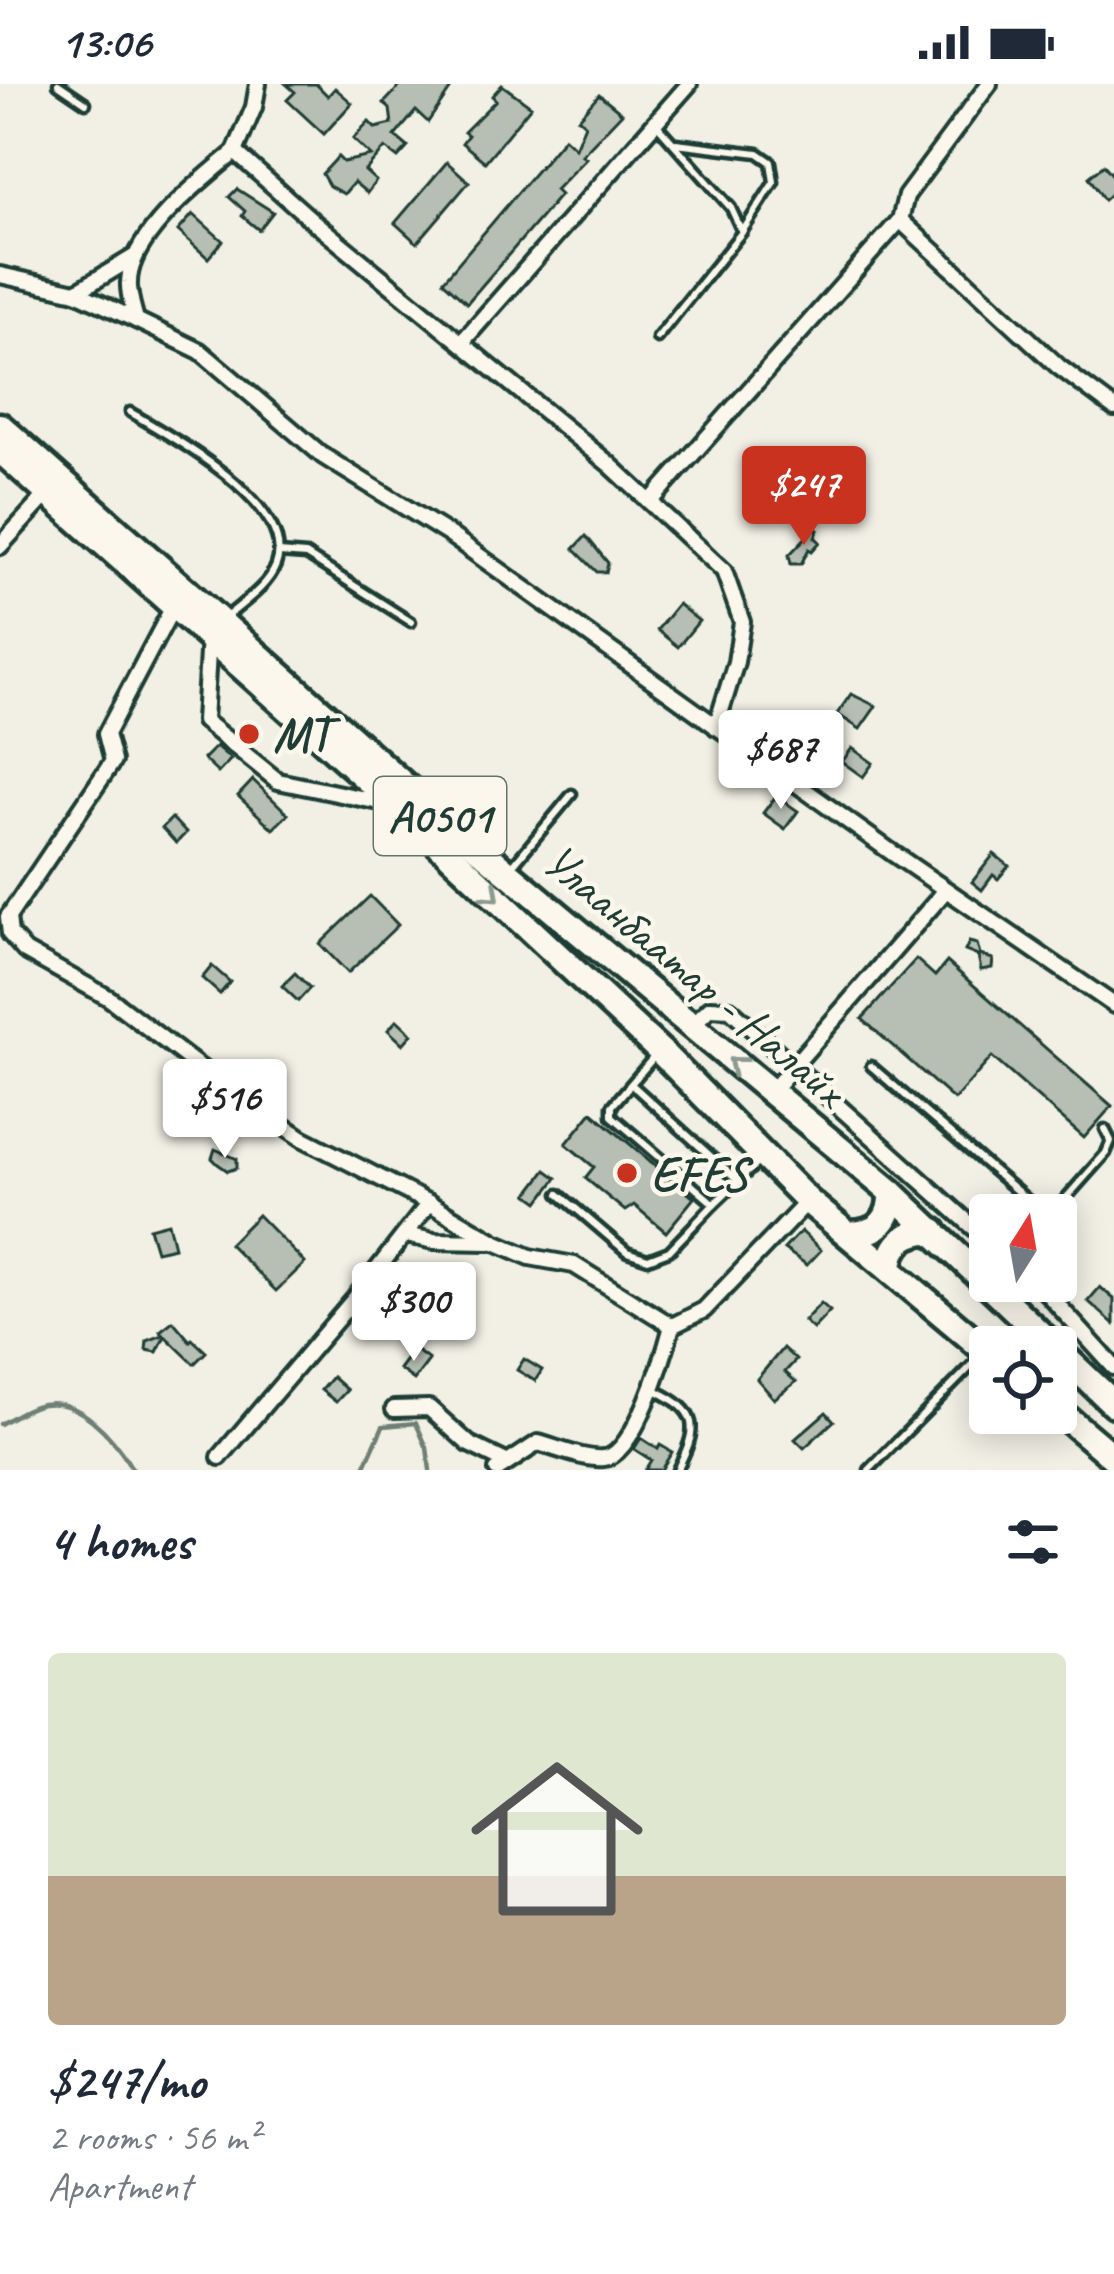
<!DOCTYPE html>
<meta charset="utf-8">
<style>
body{margin:0;font-family:Caveat,sans-serif;background:#f6f6f7;color:#1f2937;height:100vh;display:flex;flex-direction:column;font-size:45px;white-space:nowrap}
*{box-sizing:border-box;margin:0}
p{font-size:39px;color:#747a83}
.icon{flex:none;width:66px;height:66px;fill:none;stroke:currentColor;stroke-width:2;stroke-linecap:round;stroke-linejoin:round}
.map{position:relative;height:1386px;overflow:hidden}
.details{display:flex;flex-direction:column;background:#fff;flex:1}
.details>*{flex:none}
.needle{width:78px;rotate:11deg}
.controls{position:absolute;left:969px;top:1110px;display:grid;gap:24px}
.controls a{display:grid;place-items:center;width:108px;height:108px;border-radius:12px;background:#fff;box-shadow:0 6px 30px #0003;font-size:60px}
.price{position:absolute;translate:-50% -102px;padding:0 27px;border-radius:12px;background:#fff;color:#222;font-size:39px;line-height:78px;filter:drop-shadow(0 3px 6px #0008)}
.price::after{content:'';position:absolute;left:50%;top:72px;width:36px;height:27px;margin-left:-18px;background:inherit;clip-path:polygon(0 0,100% 0,50% 100%)}
.price.active{background:#c8321e;color:#fff}
ul{padding:0;list-style:none}
li{display:grid;align-content:center;gap:24px;height:636px;padding:0 48px}
li+li{border-top:3px solid #e0e1e3}
li span{display:grid;place-items:center;height:372px;border-radius:12px;color:#555}
li>.icon{margin-inline-start:auto}
span .icon{width:216px;height:216px;fill:#fffc;stroke-width:1}
li b{font-size:51px}
h2{display:flex;justify-content:space-between;align-items:center;height:144px;padding:0 48px;font-size:51px}
.status{display:flex;justify-content:space-between;align-items:center;height:84px;padding:0 60px;background:#fff;direction:ltr}
.status svg{height:33px;fill:currentColor}
.map>svg:first-child{display:block}
.lines{fill:none;stroke-linecap:round;stroke-linejoin:round}
.stream{stroke:#6e7f75;stroke-width:4.5}
.building{fill:#b7beb3;stroke:#1f3d34;stroke-width:3}
.lane-casing{stroke:#1f3d34;stroke-width:15}
.street-casing{stroke:#1f3d34;stroke-width:22}
.highway-casing{stroke:#1f3d34;stroke-width:33}
.lane{stroke:#fbf7ec;stroke-width:6}
.street{stroke:#fbf7ec;stroke-width:14}
.highway{stroke:#fbf7ec;stroke-width:24}
.oneway{stroke:#8d9a90}
.poi-dot{fill:#c8321e;stroke:#fbf7ec;stroke-width:4.5}
.labels{text-anchor:middle;stroke-width:9;stroke-linejoin:round;paint-order:stroke}
.shield{fill:#fbf7ec;stroke:#61756b;stroke-width:3}
.shield-label{font-size:45px;font-weight:bold;fill:#1f3d34}
.poi-label{font-size:48px;font-weight:bold;fill:#1f3d34;stroke:#fbf7ec;text-anchor:start}
.street-label{font-size:48px;fill:#1f3d34;stroke:#fbf7ec}
</style>
<div class="status"><b>13:06</b><svg viewBox="0 0 49 12"><path d="M0 12V9h3v3zM5 12V6h3v6zM10 12V3h3v9zM15 12V0h3v12zM26 1h20v11H26zM47 4h2v5h-2z"/></svg></div>
<div class="map">
<svg width="1114" height="1386" viewBox="0 0 1114 1386">
<rect width="100%" height="100%" fill="#f2f0e5"/>
<filter id="ink" filterUnits="userSpaceOnUse"><feTurbulence type="fractalNoise" baseFrequency=".00833" numOctaves="2"/><feDisplacementMap in="SourceGraphic" scale="24" xChannelSelector="R" yChannelSelector="G"/><feConvolveMatrix kernelMatrix="1 2 1 2 8 2 1 2 1" color-interpolation-filters="sRGB"/></filter>
<g filter="url(#ink)">
<g class="lines">
<g class="stream">
<path d="M0,1340C11,1334 23,1326 35,1322C77,1308 114,1354 133,1386"/>
<polyline points="363,1386 383,1342 416,1339 427,1364 430,1386"/>
</g>
</g>
<g class="building">
<polygon points="286,0 316,0 328,12 335,4 352,19 324,50 287,16 295,8"/>
<polygon points="402,0 454,0 428,38 416,27 395,52 408,63 398,74 385,64 365,87 376,97 367,109 354,98 344,110 329,102 322,90 338,73 343,78 371,72 353,55 369,38 375,44 392,40 390,25 384,19"/>
<polygon points="502,1 531,22 485,78 462,59 468,51 464,48 496,16 492,12"/>
<polygon points="599,10 622,29 582,71 586,74 555,106 560,111 467,219 443,197 564,54 575,64 585,40 578,34"/>
<polygon points="447,78 469,98 417,159 395,139"/>
<polygon points="1104,81 1114,93 1114,107 1104,116 1089,93"/>
<polygon points="237,105 273,128 259,146 242,132 245,127 229,113"/>
<polygon points="193,130 223,157 208,174 178,147"/>
<polygon points="815,444 818,446 815,453 820,458 812,467 809,465 801,480 791,480 789,471"/>
<polygon points="586,452 608,479 606,488 597,488 574,465"/>
<polygon points="678,520 699,537 678,563 657,546"/>
<polygon points="851,610 876,622 860,645 837,630"/>
<polygon points="216,662 231,675 218,689 203,675"/>
<polygon points="852,664 873,679 863,693 842,678"/>
<polygon points="253,696 288,730 273,745 238,712"/>
<polygon points="776,712 798,727 785,745 763,729"/>
<polygon points="172,734 186,749 176,759 162,744"/>
<polygon points="994,770 1009,782 998,795 993,791 982,806 972,798"/>
<polygon points="370,812 398,841 348,889 320,860"/>
<polygon points="969,858 977,860 980,871 993,875 992,884 981,886 978,872 965,867"/>
<polygon points="916,875 935,892 947,878 1112,1022 1084,1054 992,973 954,1016 862,935"/>
<polygon points="212,882 230,898 220,910 202,894"/>
<polygon points="295,889 310,904 298,917 282,902"/>
<polygon points="397,936 412,950 403,960 388,946"/>
<polygon points="592,1028 694,1114 666,1148 634,1121 625,1127 585,1094 594,1083 566,1060"/>
<polygon points="215,1065 237,1075 237,1084 228,1087 218,1080 212,1074"/>
<polygon points="546,1086 557,1094 539,1118 528,1110"/>
<polygon points="258,1131 305,1179 276,1207 229,1160"/>
<polygon points="168,1139 174,1163 156,1167 149,1144"/>
<polygon points="801,1147 821,1166 807,1181 784,1165"/>
<polygon points="1100,1203 1114,1215 1114,1240 1088,1217"/>
<polygon points="821,1219 830,1227 813,1245 804,1237"/>
<polygon points="173,1237 190,1257 192,1255 206,1268 194,1280 165,1252 157,1268 146,1266 147,1257 163,1251 160,1247"/>
<polygon points="783,1264 796,1276 785,1288 796,1298 774,1315 757,1295"/>
<polygon points="414,1265 429,1276 414,1296 399,1285"/>
<polygon points="524,1275 542,1286 535,1297 517,1286"/>
<polygon points="332,1293 347,1306 336,1318 321,1306"/>
<polygon points="826,1328 834,1337 804,1364 795,1355"/>
<polygon points="641,1354 658,1365 660,1361 672,1368 661,1386 645,1386 651,1376 634,1365"/>
</g>
<g class="lines">
<g class="lane-casing">
<g id="lane">
<polyline points="58,0 86,19"/>
<polyline points="676,59 758,69 771,78 774,98 742,148"/>
<polyline points="657,254 742,148 731,124 658,42"/>
<path d="M130,328C173,354 298,422 276,481C268,503 241,520 224,535"/>
<polyline points="279,469 306,471 411,538"/>
<polyline points="513,781 572,710"/>
<polyline points="653,974 612,1022 612,1032 714,1120 757,1079"/>
<polyline points="871,982 1045,1131"/>
<polyline points="631,1000 739,1098"/>
<polyline points="559,1110 627,1168 648,1175 669,1167 714,1120"/>
<polyline points="1051,1131 1106,1069 1111,1057 1105,1045"/>
<path d="M655,1306C701,1328 698,1344 677,1386"/>
<polyline points="869,1386 980,1273"/>
</g>
</g>
<g class="street-casing">
<g id="street">
<polyline points="235,68 254,23 258,0"/>
<polyline points="900,136 1059,283 1114,324"/>
<polyline points="0,191 76,208 136,236"/>
<polyline points="76,208 134,173"/>
<polyline points="462,258 689,0"/>
<polyline points="651,417 900,136 906,112 989,0"/>
<polyline points="0,462 49,408"/>
<polyline points="175,519 106,650 113,677 8,833 10,850 25,867 109,914 211,992 302,1054 429,1119 495,1158 530,1173 574,1181 672,1242"/>
<polyline points="209,551 204,637 278,697 394,721"/>
<path d="M716,643L736,578L742,538L724,487L609,380L315,139L235,68C201,96 130,152 129,198C128,210 133,224 136,236L200,267L323,372L450,451L894,770L1114,921"/>
<polyline points="690,943 710,924 730,925 990,1158"/>
<polyline points="771,1008 946,806"/>
<polyline points="406,1151 434,1157 490,1158"/>
<polyline points="1036,1197 1114,1283"/>
<polyline points="394,1325 429,1324 469,1360 506,1378"/>
<polyline points="220,1373 355,1214 429,1119"/>
<path d="M497,1386L538,1359C557,1364 585,1376 604,1374C635,1372 665,1268 672,1242L704,1226L808,1117"/>
</g>
</g>
<g class="highway-casing">
<g id="highway">
<polyline points="0,342 429,723 891,1108 1114,1320"/>
<polyline points="0,366 416,739 660,967 808,1117 990,1270"/>
<path d="M851,1150C878,1149 892,1136 891,1108"/>
<path d="M890,1185C891,1158 909,1146 934,1147"/>
<polyline points="1056,1325 1114,1374"/>
</g>
</g>
<use href="#lane" class="lane"/>
<use href="#street" class="street"/>
<use href="#highway" class="highway"/>
</g>
<defs><path id="oneway-chevron" d="M-2-3.5L2.5 0L-2 3.5" fill="none" stroke-width="1.6" stroke-linecap="round" stroke-linejoin="round" transform="scale(3)"/></defs>
<g class="oneway">
<use href="#oneway-chevron" transform="translate(492 810) rotate(43)"/>
<use href="#oneway-chevron" transform="translate(736 980) rotate(-141)"/>
</g>
</g>
<g class="poi-dot">
<circle cx="249" cy="650" r="12"/>
<circle cx="627" cy="1089" r="12"/>
</g>
<g class="labels">
<rect class="shield" x="374" y="693" width="132" height="78" rx="9"/>
<g class="shield-label">
<text x="440" y="748">A0501</text>
</g>
<g class="poi-label">
<text x="273" y="667">MT</text>
<text x="651" y="1106">EFES</text>
</g>
<g class="street-label">
<text transform="translate(695 890) rotate(40)" y="17">Улаанбаатар - Налайх</text>
</g>
</g>
</svg>
<div class="controls">
<a><svg class="needle" viewBox="-14 -14 28 28"><path d="M0-13l5 13h-10z" fill="#e53935"/><path d="M0 13l5-13h-10z" fill="#747a83"/></svg></a>
<a><svg class="icon" aria-label="locate" viewBox="0 0 24 24"><circle cx="12" cy="12" r="6"/><path d="M12 2v4M12 18v4M2 12h4M18 12h4"/></svg></a>
</div>
<b class="price active" style="left:804px;top:464px">$247</b>
<b class="price" style="left:781px;top:728px">$687</b>
<b class="price" style="left:225px;top:1077px">$516</b>
<b class="price" style="left:414px;top:1280px">$300</b>
</div>
<section class="details">
<h2>4 homes<svg class="icon" aria-label="filters" viewBox="0 0 24 24"><path d="M4 7h16M4 17h16"/><circle cx="9" cy="7" r="2"/><circle cx="15" cy="17" r="2"/></svg></h2>
<ul>
<li><span style="background:linear-gradient(#dfe7d0 60%,#b9a48a 0)"><svg class="icon" aria-label="home" viewBox="0 0 24 24"><path d="M3 11l9-7 9 7M6 9v11h12V9"/></svg></span><div><b>$247/mo</b><p>2 rooms · 56 m²</p><p>Apartment</p></div></li>
</ul>
</section>
